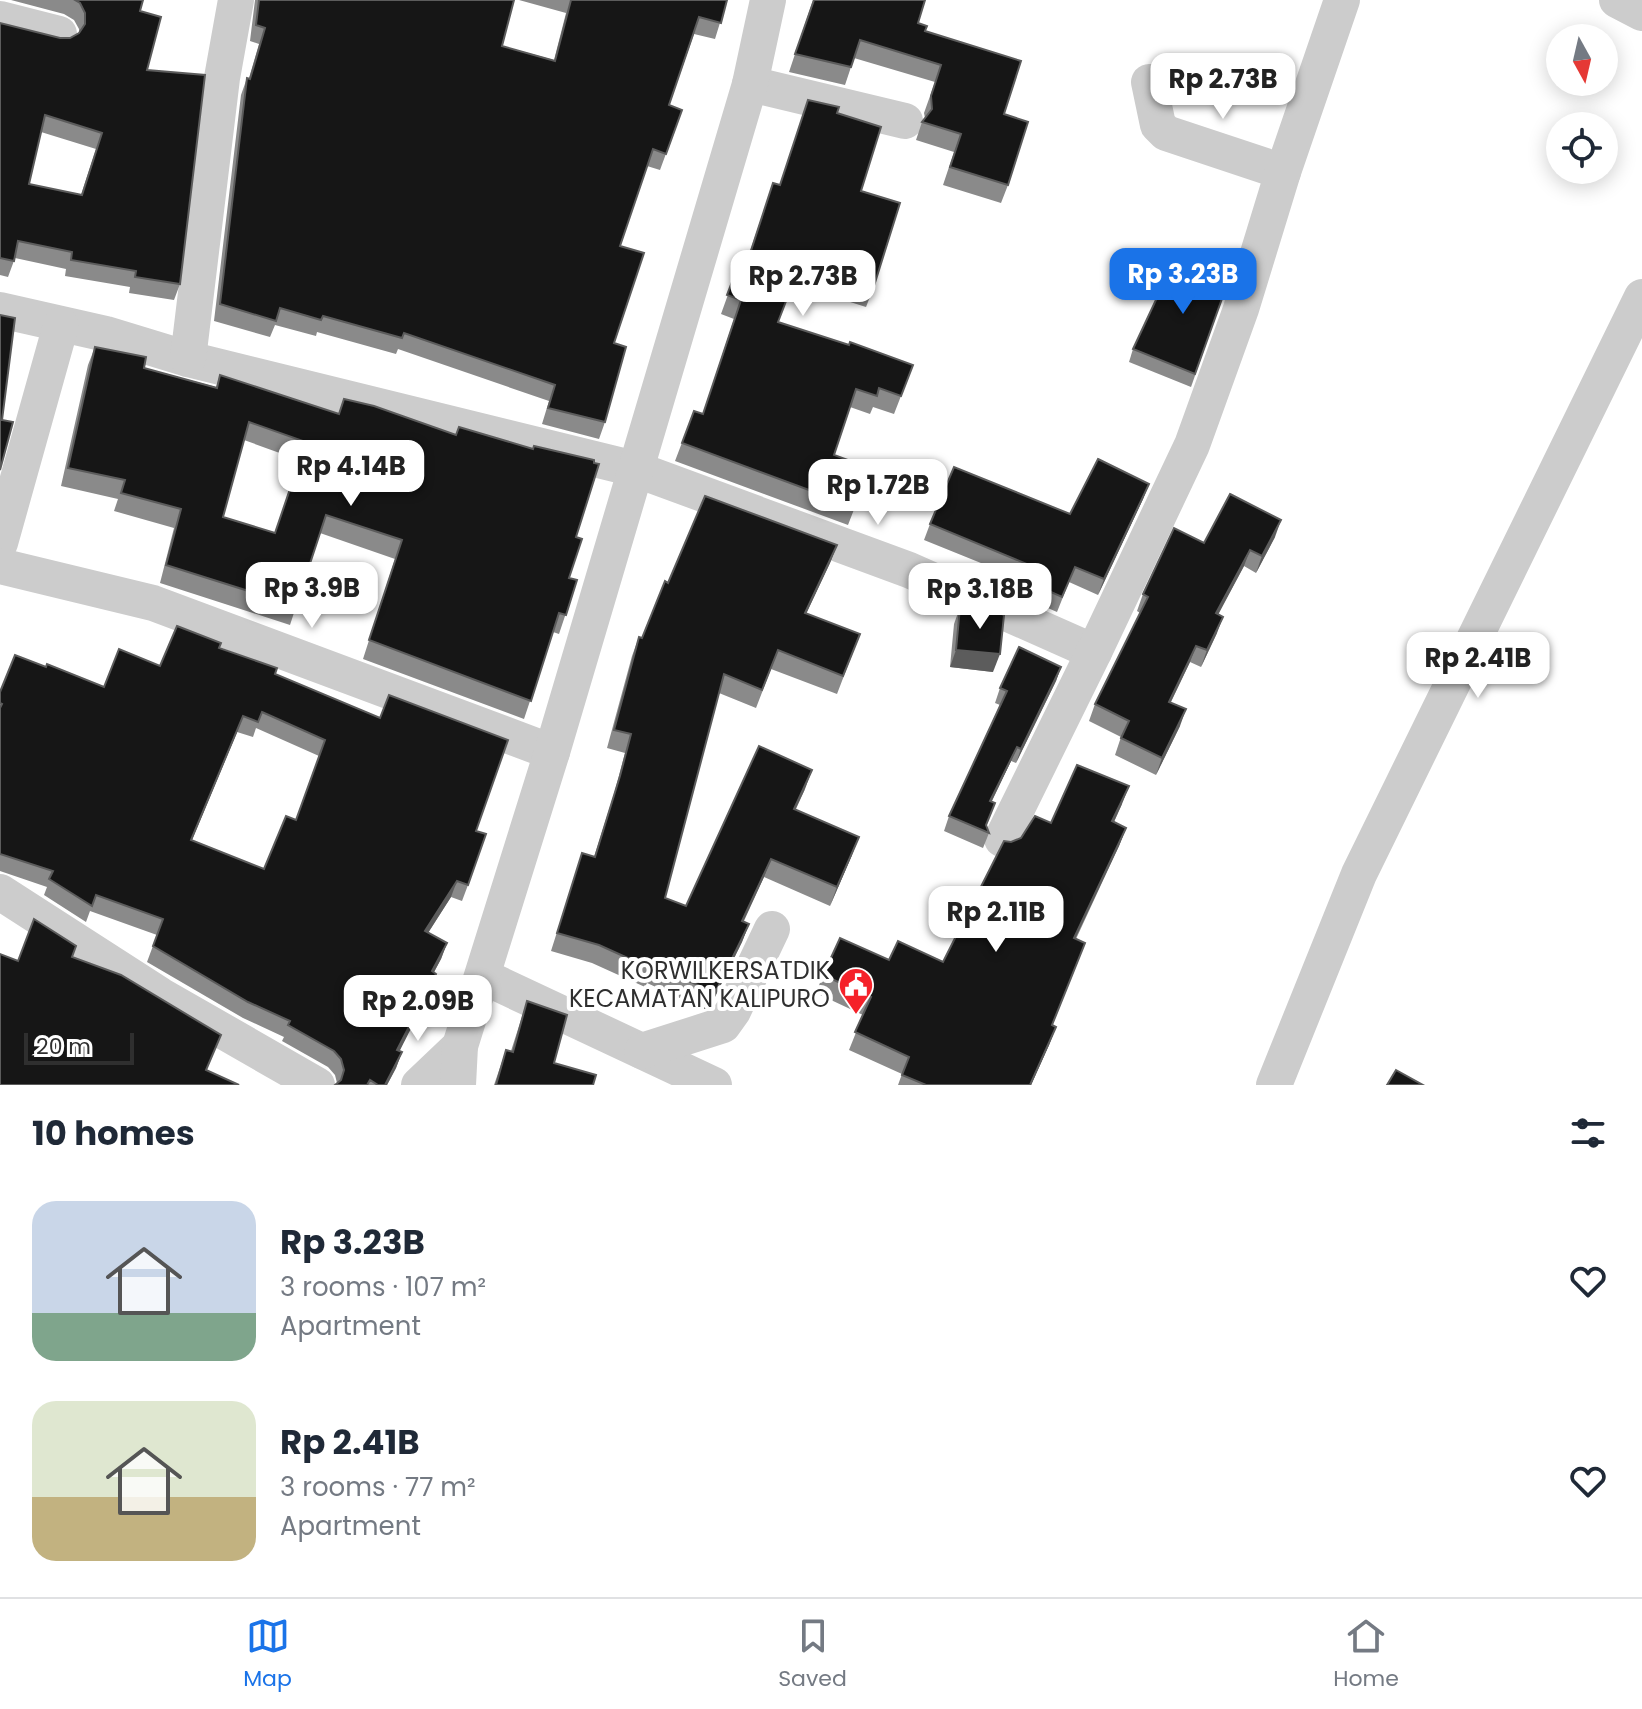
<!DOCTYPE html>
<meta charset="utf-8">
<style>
body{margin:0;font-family:Poppins,sans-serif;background:#f2f2f3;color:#1f2937;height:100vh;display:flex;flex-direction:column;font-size:30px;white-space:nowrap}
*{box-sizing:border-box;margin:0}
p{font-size:26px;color:#747a83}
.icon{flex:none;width:44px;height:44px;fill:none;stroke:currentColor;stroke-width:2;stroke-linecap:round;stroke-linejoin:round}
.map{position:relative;height:1085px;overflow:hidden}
.panel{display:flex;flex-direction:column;background:#fff;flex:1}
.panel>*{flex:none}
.needle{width:52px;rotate:172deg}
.tools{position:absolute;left:1546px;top:24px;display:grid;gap:16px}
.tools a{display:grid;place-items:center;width:72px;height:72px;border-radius:50%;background:#fff;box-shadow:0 4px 20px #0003;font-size:40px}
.scale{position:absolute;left:24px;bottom:20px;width:110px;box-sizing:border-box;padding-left:8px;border:4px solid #2f2f2f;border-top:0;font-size:22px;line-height:28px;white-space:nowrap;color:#2f2f2f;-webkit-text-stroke:6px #fff;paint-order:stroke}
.price{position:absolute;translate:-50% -68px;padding:0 18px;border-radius:16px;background:#fff;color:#222;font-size:26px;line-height:52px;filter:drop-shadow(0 2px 4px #0008)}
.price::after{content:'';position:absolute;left:50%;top:48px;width:24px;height:18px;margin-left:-12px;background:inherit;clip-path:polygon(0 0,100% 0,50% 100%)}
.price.selected{background:#1a73e8;color:#fff}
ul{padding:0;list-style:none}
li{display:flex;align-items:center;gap:24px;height:200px;padding:0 32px}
li span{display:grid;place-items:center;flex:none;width:224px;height:160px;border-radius:24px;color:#555}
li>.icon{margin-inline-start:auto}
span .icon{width:96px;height:96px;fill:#fffc;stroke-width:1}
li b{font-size:34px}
h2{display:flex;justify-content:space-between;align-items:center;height:96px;padding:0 32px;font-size:34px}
.tab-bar{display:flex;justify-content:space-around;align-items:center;height:112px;border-top:2px solid #e0e1e3;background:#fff;font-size:22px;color:#747a83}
.tab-bar a{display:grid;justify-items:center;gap:4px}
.tab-bar .selected{color:#1a73e8}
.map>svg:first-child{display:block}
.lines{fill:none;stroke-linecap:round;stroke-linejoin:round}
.street{stroke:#ccc;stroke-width:36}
.wall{fill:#8a8a8a;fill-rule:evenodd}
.shaded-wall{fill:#5c5c5c}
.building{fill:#161616;stroke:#5c5c5c;stroke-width:2;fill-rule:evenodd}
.labels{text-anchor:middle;stroke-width:8;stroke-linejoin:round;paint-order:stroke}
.poi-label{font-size:24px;fill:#2f2f2f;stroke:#fff;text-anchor:end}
</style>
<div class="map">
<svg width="1642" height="1085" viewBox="0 0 1642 1085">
<rect width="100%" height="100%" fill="#fff"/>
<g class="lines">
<g class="street">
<polyline points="1617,0 1642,13"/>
<polyline points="0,19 59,34"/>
<polyline points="1149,82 1158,125 1166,133 1283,172"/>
<polyline points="750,84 905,121"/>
<polyline points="0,310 106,334 188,359 635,469 909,570 1094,652"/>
<polyline points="188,359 222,78 236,0"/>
<polyline points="0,543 61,325"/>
<polyline points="0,566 153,603 552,752"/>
<polyline points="1002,839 1094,652 1192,445 1241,309 1283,172 1342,0"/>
<polyline points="0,892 160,995 317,1085"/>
<polyline points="484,977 714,1085"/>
<polyline points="642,1051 723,1025 733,1011 772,929"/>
<polyline points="419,1085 460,1046"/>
<polyline points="458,1085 460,1046 552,752 750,84 768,0"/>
<polyline points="1274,1085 1359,874 1642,297"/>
</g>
</g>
<g class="wall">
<path d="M11,0H143L140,11L147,70L180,284L174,300L129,293L130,287L65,276L66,269L15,258L8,277L0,275V23L60,38H70L79,33V29L74,20L64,14ZM41,132L96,149L81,195L29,184Z"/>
<polygon points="255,0 514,0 502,46 554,60 566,13 519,0 727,0 715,39 694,34 669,105 682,110 660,170 647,166 620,246 614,343 605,422 599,439 542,424 549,401 398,349 396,354 317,332 316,336 275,325 270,337 214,321 241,95 247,78 249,78 259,44 250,41"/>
<polygon points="813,0 918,23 1004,114 1008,185 1001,203 943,185 954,152 916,140 922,122 925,118 924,113 935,82 854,58 845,85 789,72"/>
<polygon points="808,100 837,113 861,191 873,289 866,307 793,284 778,322 913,365 894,414 873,407 870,414 850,407 834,455 870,468 848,525 675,461 694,411 703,414 734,319 721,314 739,264 745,266 773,183 780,185"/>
<polygon points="1229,279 1191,387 1129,362 1133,349"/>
<path d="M95,347L144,368L216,387L220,375L576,537L569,578L577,580L559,634L553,632L524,719L363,659L395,559L320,533L290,625L160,583L174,528L114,511L118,499L61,486L88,365ZM244,440L299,460L275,533L223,517Z"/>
<polygon points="1149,484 1143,499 1098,595 1069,582 1057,612 1027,599 1033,584 924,540 930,524 1070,514"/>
<polygon points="1275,537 1256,573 1244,566 1218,614 1217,633 1201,667 1190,662 1171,702 1180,726 1156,775 1115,755 1121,737 1089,721 1095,704 1140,613 1137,611 1143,594 1204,543"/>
<polygon points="837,545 830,563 806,614 860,634 837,694 771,669 756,708 719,693 665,898 686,906 805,789 796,809 852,855 830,906 764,877 744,921 749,924 742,942 710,1007 704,1009 647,983 645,987 592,963 551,951 582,853 594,857 614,794 625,753 607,748 632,656 639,637 642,638 668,583"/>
<polygon points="960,607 993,672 950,667 954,624"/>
<path d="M219,648L275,674L476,831L468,885L462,901L451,897L428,933L447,943L441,959L434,972L431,989L399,1051L402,1052L396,1068L387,1085H335L337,1083L335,1075L328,1067L282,1041L284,1037L243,1018L147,962L157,935L90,911L86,922L44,895L47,887L0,871V692L46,667L104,687L160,666ZM256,728L319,756L296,820L264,869L192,840L237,732L253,737Z"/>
<polygon points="1061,667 1056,681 1016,763 1011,761 992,801 986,825 989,833 983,848 944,831 949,816 1000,705 995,703 1000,688"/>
<polygon points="1122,804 1114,822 1126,828 1119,846 1076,939 1085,943 1052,1026 1056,1027 1049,1045 1031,1085 898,1085 902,1074 849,1050 863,1015 816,993 823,975 889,960 943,962 1011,842 1051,823"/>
<polygon points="527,1001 554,1063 593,1085 494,1085 506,1050 511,1051"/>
</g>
<g class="shaded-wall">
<polygon points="1149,484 1143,499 1098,595 1104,579"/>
<polygon points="1281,520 1275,537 1256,573 1262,556"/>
<polygon points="837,545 830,563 798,631 805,613"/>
<polygon points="1250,550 1244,566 1210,630 1216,613"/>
<polygon points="1223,617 1217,633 1201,667 1207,650"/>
<polygon points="1196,646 1190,662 1163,718 1169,702"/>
<polygon points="956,650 1000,654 993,672 950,667"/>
<polygon points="1061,667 1056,681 1016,763 1021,749"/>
<polygon points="1186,709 1180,726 1156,775 1162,758"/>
<polygon points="243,716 237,732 185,856 191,840"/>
<polygon points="1017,747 1011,761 985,815 990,801"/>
<polygon points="812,770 805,789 787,827 794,809"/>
<polygon points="1129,786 1122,804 1106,839 1112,821"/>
<polygon points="1126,828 1119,846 1067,956 1074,938"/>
<polygon points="859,837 852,855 830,906 837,887"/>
<polygon points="771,859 764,877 735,939 742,921"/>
<polygon points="457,881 451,897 419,947 425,931"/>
<polygon points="749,924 742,942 710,1007 704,1009 711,991"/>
<polygon points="447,943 441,959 426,987 432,971"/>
<polygon points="436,974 431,989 392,1066 397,1050"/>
<polygon points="1056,1027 1049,1045 1031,1085 1030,1085"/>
<polygon points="402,1052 396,1068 387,1085 385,1085"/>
</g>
<g class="building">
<path d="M75,0H143L140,11L161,17L147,70L205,75L180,284L135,277L136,271L71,260L72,252L18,241L14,261L0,258V23L60,38H70L79,33L85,24V13L80,3ZM45,115L102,133L82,195L29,184Z"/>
<polygon points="259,0 514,0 502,46 555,61 571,0 727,0 721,23 699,17 669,105 682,110 666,154 653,149 620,246 644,253 614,343 626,347 605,422 548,408 555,385 404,333 402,338 323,316 321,320 280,308 276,321 220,304 247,78 250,79 265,28 256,25"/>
<polygon points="814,0 925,0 918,23 927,26 925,31 1021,61 1004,114 1028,122 1008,185 950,167 961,134 922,122 932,109 931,96 941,65 860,40 851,67 795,54"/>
<polygon points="808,100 839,107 837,113 881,127 861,191 900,203 873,289 800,265 778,322 849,345 850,342 913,365 901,396 879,388 877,396 856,389 834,455 870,468 855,507 682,443 694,411 703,414 741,300 727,295 739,264 746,266 773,183 780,185"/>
<polygon points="1176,257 1229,279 1195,374 1133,349"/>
<polygon points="0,315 15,318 2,420 13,422 0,470"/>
<path d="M95,347L146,357L144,368L217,388L220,375L339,414L344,399L374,406L456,435L459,427L533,449L534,446L594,460V463L599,464L576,537L582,539L569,578L577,580L566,615L559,613L531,701L369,640L402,540L326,515L296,606L166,565L181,509L121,493L125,480L68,468ZM249,422L306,442L275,533L223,517Z"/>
<polygon points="1098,459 1149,484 1104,579 1075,567 1062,597 1033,584 1039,569 930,524 954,467 1070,514"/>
<polygon points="1230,494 1281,520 1262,556 1250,550 1216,613 1223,617 1207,650 1196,646 1169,702 1186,709 1162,758 1121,738 1129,721 1095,704 1148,597 1143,594 1174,528 1204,543"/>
<polygon points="705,496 837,545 805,613 860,634 843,676 778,650 762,690 724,674 665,898 686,906 759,746 812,770 794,809 859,837 837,887 771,859 742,921 749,924 717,989 711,991 653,965 652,969 599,945 557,933 582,853 595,857 620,776 631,734 614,730 639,637 642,638 665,581 668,583"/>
<polygon points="960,607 993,610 1004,615 1000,654 956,650"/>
<path d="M177,626L221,643L219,648L277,668L275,674L380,718L389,695L508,740L476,831L486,834L468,885L457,881L425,931L447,943L432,971L436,974L397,1050L402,1052L385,1085H378L370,1080L367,1085H335L341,1080L344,1070L341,1059L334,1051L288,1025L290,1021L248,1002L153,946L163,919L96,895L92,906L49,879L53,871L0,854V708L2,704L0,703V692L15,655L46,667L47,664L104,687L119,649L160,666ZM262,712L325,740L296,820L286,816L264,869L191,840L243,716L258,722Z"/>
<polygon points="1019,647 1061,667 1021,749 1017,747 990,801 995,803 986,825 989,833 949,816 1007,691 1000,688"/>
<polygon points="1077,765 1129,786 1112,821 1126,828 1074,938 1085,943 1052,1025 1056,1027 1030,1085 926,1085 902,1075 909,1057 855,1032 871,997 823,975 840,938 889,960 898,941 943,962 1004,841 1011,842 1021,838 1035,816 1051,823"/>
<polygon points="34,919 76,946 72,957 121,975 221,1035 206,1070 239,1085 0,1085 0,954 18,961"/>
<polygon points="527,1001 567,1015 554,1063 596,1075 593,1085 496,1085 506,1050 513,1052"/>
<polygon points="1396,1070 1423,1085 1387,1085"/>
</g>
<defs>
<g id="civic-pin" transform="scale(1.8)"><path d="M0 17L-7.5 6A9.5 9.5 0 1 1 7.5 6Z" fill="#f52129" stroke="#fff"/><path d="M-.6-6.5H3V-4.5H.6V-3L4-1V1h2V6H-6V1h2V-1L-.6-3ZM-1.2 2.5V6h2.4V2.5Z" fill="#fff"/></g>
</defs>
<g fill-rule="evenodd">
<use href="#civic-pin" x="856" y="985"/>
</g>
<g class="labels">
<g class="poi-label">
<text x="830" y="979">KORWILKERSATDIK<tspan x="830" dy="28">KECAMATAN KALIPURO</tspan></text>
</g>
</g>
</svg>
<div class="tools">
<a><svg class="needle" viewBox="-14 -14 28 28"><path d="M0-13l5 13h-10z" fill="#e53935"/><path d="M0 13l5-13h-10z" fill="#747a83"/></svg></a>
<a><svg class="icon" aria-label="locate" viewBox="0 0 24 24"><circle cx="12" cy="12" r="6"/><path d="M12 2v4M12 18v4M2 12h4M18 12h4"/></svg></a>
</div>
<div class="scale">20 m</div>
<b class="price" style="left:1223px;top:121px">Rp 2.73B</b>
<b class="price selected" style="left:1183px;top:316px">Rp 3.23B</b>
<b class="price" style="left:803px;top:318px">Rp 2.73B</b>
<b class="price" style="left:351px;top:508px">Rp 4.14B</b>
<b class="price" style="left:878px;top:527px">Rp 1.72B</b>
<b class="price" style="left:312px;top:630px">Rp 3.9B</b>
<b class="price" style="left:980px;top:631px">Rp 3.18B</b>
<b class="price" style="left:1478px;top:700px">Rp 2.41B</b>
<b class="price" style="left:996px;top:954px">Rp 2.11B</b>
<b class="price" style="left:418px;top:1043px">Rp 2.09B</b>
</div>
<section class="panel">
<h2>10 homes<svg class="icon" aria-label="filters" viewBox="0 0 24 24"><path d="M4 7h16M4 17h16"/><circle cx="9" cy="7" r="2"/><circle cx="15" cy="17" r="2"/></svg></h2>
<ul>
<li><span style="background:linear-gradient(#c9d6e8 70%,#7fa58c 0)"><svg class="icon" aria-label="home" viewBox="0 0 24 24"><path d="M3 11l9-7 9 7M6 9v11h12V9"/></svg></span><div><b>Rp 3.23B</b><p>3 rooms · 107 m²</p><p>Apartment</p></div><svg class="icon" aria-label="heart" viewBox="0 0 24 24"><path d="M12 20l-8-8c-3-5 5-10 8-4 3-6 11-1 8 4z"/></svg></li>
<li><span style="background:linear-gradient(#dfe7d0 60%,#c2b280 0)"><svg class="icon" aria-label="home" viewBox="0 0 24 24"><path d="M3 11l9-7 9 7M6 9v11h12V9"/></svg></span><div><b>Rp 2.41B</b><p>3 rooms · 77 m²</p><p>Apartment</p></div><svg class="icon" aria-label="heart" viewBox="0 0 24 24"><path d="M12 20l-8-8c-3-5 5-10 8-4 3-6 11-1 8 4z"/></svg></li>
</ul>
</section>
<nav class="tab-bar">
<a class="selected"><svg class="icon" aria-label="map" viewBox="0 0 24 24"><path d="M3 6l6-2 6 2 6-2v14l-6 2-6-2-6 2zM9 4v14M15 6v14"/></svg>Map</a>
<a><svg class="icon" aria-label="saved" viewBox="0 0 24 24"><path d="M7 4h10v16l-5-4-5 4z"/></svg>Saved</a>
<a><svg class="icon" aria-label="home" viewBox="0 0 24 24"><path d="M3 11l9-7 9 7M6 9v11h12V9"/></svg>Home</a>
</nav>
